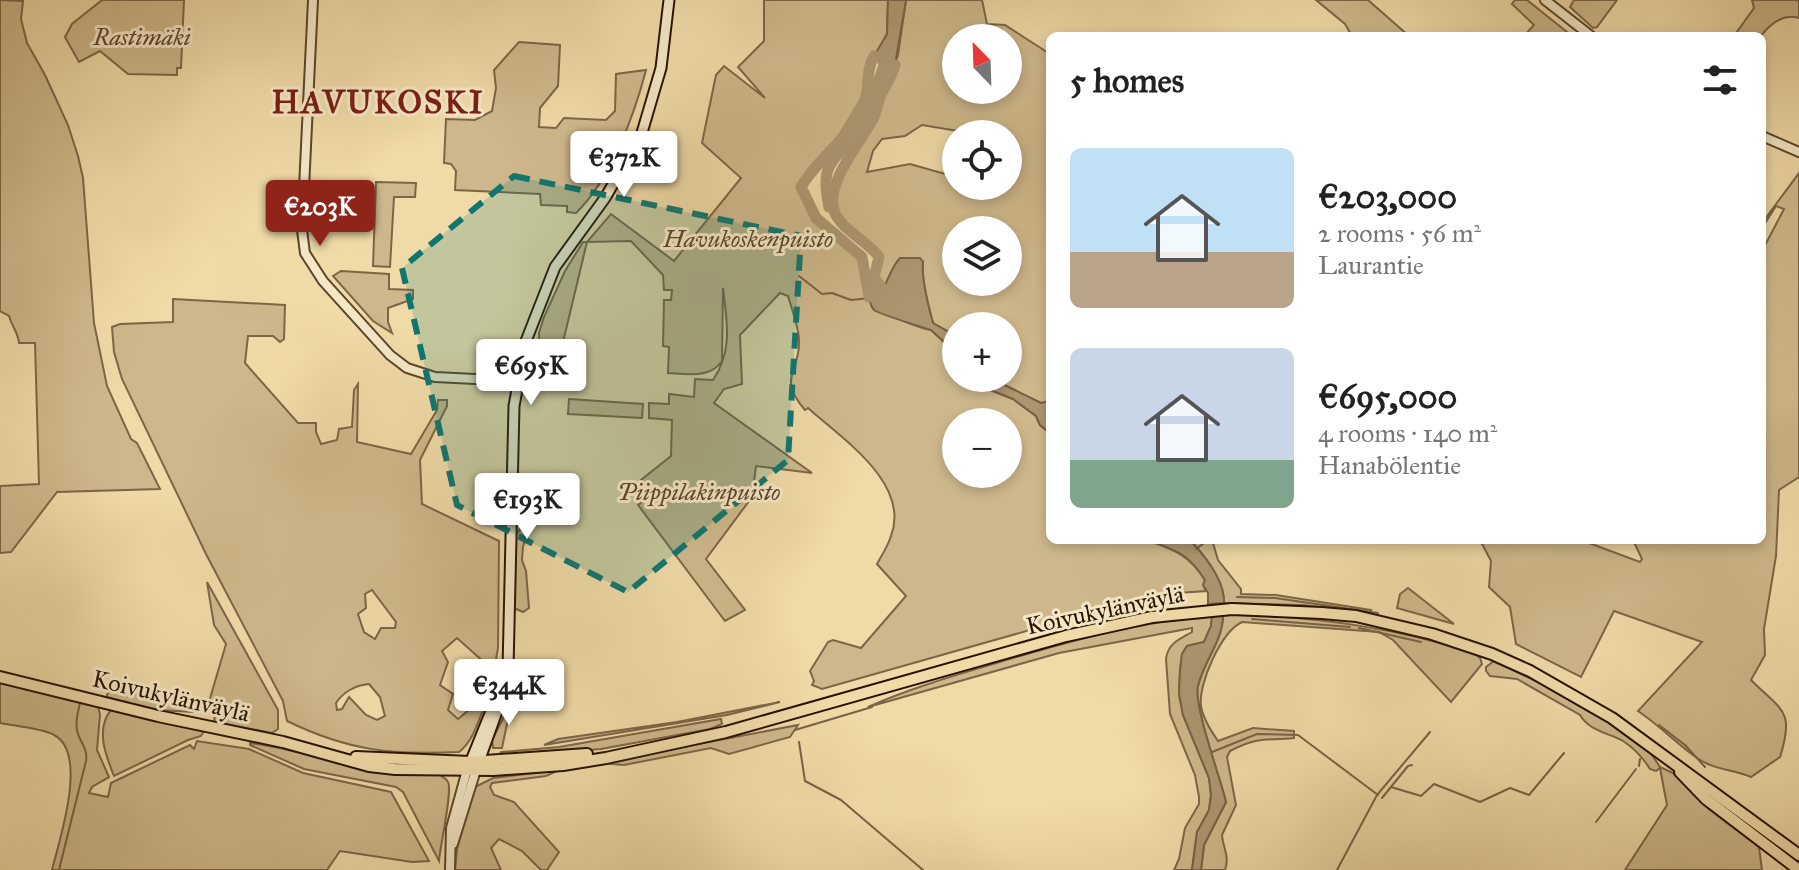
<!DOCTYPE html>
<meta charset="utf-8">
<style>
body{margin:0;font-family:"IM FELL Great Primer",serif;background:#f2f2f2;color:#222;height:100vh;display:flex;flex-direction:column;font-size:30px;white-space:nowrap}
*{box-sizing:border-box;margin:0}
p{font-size:26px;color:#767676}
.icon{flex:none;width:44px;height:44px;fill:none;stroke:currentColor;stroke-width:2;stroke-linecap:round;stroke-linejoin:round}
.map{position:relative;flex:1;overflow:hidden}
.details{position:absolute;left:1046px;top:32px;width:720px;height:512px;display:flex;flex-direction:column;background:#fff;border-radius:12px;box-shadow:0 4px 12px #0003}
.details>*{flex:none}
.needle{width:52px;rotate:337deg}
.tools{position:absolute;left:942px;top:24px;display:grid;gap:16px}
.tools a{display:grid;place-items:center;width:80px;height:80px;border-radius:50%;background:#fff;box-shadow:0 4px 12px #0003;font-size:40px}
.price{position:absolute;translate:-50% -68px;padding:0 18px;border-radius:8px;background:#fff;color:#222;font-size:26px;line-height:52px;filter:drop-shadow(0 2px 4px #0008)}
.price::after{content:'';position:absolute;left:50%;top:48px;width:24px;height:18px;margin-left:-12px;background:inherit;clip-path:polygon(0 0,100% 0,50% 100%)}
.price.current{background:#8f2418;color:#fff}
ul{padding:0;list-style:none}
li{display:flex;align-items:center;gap:24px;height:200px;padding:0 24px}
li span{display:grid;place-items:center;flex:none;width:224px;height:160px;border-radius:12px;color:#555}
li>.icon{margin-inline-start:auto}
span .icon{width:96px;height:96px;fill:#fffc;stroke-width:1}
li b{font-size:34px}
h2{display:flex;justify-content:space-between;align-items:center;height:96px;padding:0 24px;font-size:34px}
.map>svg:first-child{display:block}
.green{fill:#ceb88b;stroke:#7c6646;stroke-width:2;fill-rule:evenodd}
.water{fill:#ac966f;stroke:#786243;stroke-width:2}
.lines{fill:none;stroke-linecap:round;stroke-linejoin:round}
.stream{stroke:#786243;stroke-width:2}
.river{stroke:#ac966f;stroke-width:11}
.tertiary-casing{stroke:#5b452a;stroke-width:12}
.secondary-casing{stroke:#291300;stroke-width:13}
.primary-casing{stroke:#291300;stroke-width:14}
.tertiary{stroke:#f5e7c6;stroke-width:8}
.secondary{stroke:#f5e7c6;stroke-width:9}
.primary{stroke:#f0daa8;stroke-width:10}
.marked{fill:#0f766e;fill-opacity:0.2;stroke:#0f766e;stroke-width:6;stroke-dasharray:16 10;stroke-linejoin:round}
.labels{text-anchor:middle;stroke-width:6;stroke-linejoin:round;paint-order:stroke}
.park-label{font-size:24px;font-style:italic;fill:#5b452a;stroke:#f5e7c6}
.street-label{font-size:24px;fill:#291300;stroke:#f5e7c6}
.district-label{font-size:32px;font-weight:bold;letter-spacing:2px;fill:#7a1f14;stroke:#f5e7c6}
</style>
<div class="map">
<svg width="1799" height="870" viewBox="0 0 1799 870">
<rect width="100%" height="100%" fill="#f0daa8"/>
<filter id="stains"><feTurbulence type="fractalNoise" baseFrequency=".0025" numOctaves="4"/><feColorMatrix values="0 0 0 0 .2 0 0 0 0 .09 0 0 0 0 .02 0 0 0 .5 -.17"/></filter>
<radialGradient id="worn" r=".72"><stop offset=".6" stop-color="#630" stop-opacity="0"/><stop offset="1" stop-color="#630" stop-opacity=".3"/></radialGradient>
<g class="green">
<path d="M0,0L23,1L21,19L27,43L45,75L68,125L78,156L83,178L94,323L107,386L131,439L137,443L160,489L57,492L11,552L0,553V486L39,484L35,343H19C18,332 12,327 9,316L0,311Z"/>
<polygon points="102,0 184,0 181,68 177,68 177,75 128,74 100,51 79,62 65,37 72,24"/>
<path d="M764,0H888L887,34L868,70L867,96L841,138L817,162L801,187L816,218L862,257L872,307C889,314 915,328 931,330L956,353V378H973L988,389L1013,399L1036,416L1040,425L1050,433V540C1105,540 1173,526 1205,580L1203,585L1206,591L1177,593L1118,605L822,689L812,685L814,681L810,671L828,642L833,640L861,648L906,596L877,564C882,555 888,546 891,536C911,483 841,438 808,408L805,410C776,376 801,372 799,339C798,325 792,310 788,296L780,293L740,335L742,384L724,389L714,403L812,473L756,466L752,497L706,559L745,610L725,621L638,505L652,493L641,480L671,456L672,420L649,418V403L669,404V394L694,397L695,379L713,380C733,351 727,322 723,288L722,361C710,379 687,374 668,373L669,347L663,346L664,300H671L672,290H664L663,275L631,241L587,242L564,338L562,371L540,366L539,333L544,317L565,271L583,242H587L611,214L674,261L741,178L702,143L716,75L724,66L765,98L738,67L764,41ZM956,422H1008V474H956Z"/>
<path d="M906,0H982L987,24L1005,25L1050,54V403H1041L990,378H1008V326H956V336L933,323C928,305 921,279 923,262L888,281L881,291L874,277L879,257L835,215L833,209L835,182L852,156L858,140L868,128L882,93L888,85L898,55ZM956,38H1008V90H956ZM922,125L976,134H1008V186H956V177L910,164L867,172L873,151L882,139L905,136ZM956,230H1008V282H956Z"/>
<polygon points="1316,0 1368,0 1409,36 1352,36 1345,24"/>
<polygon points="1515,0 1527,0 1572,36 1524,36 1534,25 1512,4"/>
<polygon points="1574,0 1617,0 1597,27 1593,28 1570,7"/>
<path d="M1752,0H1796L1799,1V18C1782,13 1770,24 1761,36H1734L1754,8Z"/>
<path d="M519,42L560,45L558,86L540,108L539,127L556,128L564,118L606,120L615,111L616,74L646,70C634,116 611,179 576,213L567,212V206L541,205L540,194L455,190L456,171L451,164L444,163L446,119L475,120L492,111L496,88L494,70Z"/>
<path d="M1799,173V477L1779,490L1776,556L1764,629L1765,655L1751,680C1782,711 1795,710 1780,757L1751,777C1733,769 1714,770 1697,758C1677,744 1659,725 1638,711L1702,642L1614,611L1581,677L1516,644L1510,607L1489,587L1491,561L1480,540H1581L1640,562L1642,559L1633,540H1762V251L1784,209L1776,206L1762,228V223Z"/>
<polygon points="376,182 416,183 415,197 394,197 390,267 373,266"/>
<polygon points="341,271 389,274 389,289 413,290 413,299 388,308 388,322 392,333 373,321 333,276"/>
<path d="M173,299L285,305L284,339L280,342L273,336H248L245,363L298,423H316V432L321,444L337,440L339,429L352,427L354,390L358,384L357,442L411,454L437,410L438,400H447V406L420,460L422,504L499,541L498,648L494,671L457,638L442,651L448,662L440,685L453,694L448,710L458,719L476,704L483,710C477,725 472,742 459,752C391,755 349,751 287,721L283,701L206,554L122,379L114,352L112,327L120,324L173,322ZM372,590L396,622L395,628H381L375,639L364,632L358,614L366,608L365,594ZM369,684L380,697L385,716L377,720L366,715L349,697L342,709L337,710L336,703C343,692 356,685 369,684Z"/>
<polygon points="569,399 643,404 642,418 568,414"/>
<polygon points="522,518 531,521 523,547 522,560 526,571 529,608 523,612 514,608 515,536 521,528"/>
<path d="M1190,540H1215L1213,543L1218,560L1241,589V594L1276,595L1371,610L1369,613L1303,605L1224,603C1224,580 1205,556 1190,540Z"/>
<polygon points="207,582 278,710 278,729 272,733 214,722 216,707 211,706 209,702 226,644 214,625"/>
<polygon points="1408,588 1454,624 1397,608 1400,594"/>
<path d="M1241,614C1323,618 1395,628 1474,653L1480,658L1482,664L1451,702L1393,640L1379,632L1242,622C1221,632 1198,684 1201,706C1203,719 1211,731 1218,741L1253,728L1294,731V738C1264,741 1259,736 1230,751L1227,757L1236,805L1222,835C1223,848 1230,857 1225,870H1201L1204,845L1226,802C1220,777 1193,704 1198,686C1204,660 1223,641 1223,615Z"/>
<path d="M1212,616L1211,626L1204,642L1187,646L1182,654L1180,670L1179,694L1183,715L1209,778L1211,795L1209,810L1197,832L1192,870H1174L1179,859L1185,828L1199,804V797L1195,775L1170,714L1166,659C1168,643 1180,639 1192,632V628L1059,653L868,707C915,686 964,673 1013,658C1078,639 1144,621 1212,616Z"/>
<path d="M1494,661L1565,695L1619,729L1650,752L1660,767L1675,774L1709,809L1759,847L1762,870H1625L1667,805L1660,768L1656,771L1650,769C1643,758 1634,748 1623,741C1609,733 1589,731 1580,715L1517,679L1490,676L1486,671V667Z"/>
<polygon points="511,671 531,687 528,707 517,710 507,724 502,748 493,748 492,740 504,717 505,698"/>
<path d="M0,683L98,707L100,714L97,750L109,777L92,787L89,793L108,797L111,783L190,745L194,749L197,741L249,749L303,773L391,792L429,861L412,862L340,851L327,870H52C59,841 89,753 54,735C42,728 14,726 0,723Z"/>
<polygon points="115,689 194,708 193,712 156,710 106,697 109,691"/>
<polygon points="780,702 727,715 544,745 558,739 677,722"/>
<path d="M111,710L204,731L201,736L188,740L114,776C106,756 95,729 111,710Z"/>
<polygon points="721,719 722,724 710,729 601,749 498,757 501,752 559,747"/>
<polygon points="798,725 790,737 729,754 711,748 624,765 599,763"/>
<path d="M250,743C313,752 374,776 438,774C441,776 446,778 448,782C453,790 440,846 439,861L403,792L396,787L304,769L250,745Z"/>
<polygon points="559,770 546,776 492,783 490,787 494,795 514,802 559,852 547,870 541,870 522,851 499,839 491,848 501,870 455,870 457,849 473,788 493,778"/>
</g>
<g class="water">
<polygon points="888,0 906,0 895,65 874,56 887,34"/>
<path d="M900,258H920L923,262C921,279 928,305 933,323L956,336V353L931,330C928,329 876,313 874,310C871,307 870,302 869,297L874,289L881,291C889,280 890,269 900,258Z"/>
<polygon points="973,378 990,378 1041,403 1049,401 1050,433 1040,425 1036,416 1013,399 988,389"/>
<path d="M1149,540H1190C1205,556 1225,581 1224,603L1208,604V593L1203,585L1205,580C1186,551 1178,553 1149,540Z"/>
<path d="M1223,615C1223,641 1204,660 1198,686C1193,704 1220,777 1226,802L1204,845L1201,870H1192L1197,832L1209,810L1211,795L1209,778L1183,715L1179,694L1180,670L1182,654L1187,646L1204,642L1211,626L1212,616Z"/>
</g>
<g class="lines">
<g class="stream">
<polyline points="799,276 822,294 832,293 851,300 870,298"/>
<polyline points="1196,549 1208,540"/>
<polyline points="1237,597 1275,598 1378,613"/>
<polyline points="1252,619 1350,627"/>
<polyline points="1359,628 1421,642"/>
<polyline points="1659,725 1685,745 1705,767"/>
<polyline points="795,730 872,707"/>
<polyline points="799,742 805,781 841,800 923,870"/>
<polyline points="1212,752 1257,734 1298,735 1378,795"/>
<polyline points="1639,766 1640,759"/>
<polyline points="1391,787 1421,796 1434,784 1480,802 1510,788 1529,795 1564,753"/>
<polyline points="1382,798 1408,766 1412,765"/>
<polyline points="1596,822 1636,769"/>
<path d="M59,870L86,761C88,747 79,742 77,730C75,721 78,712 80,703"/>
<polyline points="1337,870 1377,795 1430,732"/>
</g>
<g class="river">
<path d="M874,56L895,65C892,76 887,83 882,93C878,100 877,110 874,117C863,140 822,186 835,213C843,231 868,241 879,257L874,277L881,287V291L874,289L869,297L862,257L816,218L801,187C812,168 828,155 842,138C849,128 856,115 862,105C872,90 864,73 874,56Z"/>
<path d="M829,207C818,158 838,163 857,128C869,106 879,81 887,57"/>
</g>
<g class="tertiary-casing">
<g id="tertiary">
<polyline points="313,0 302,230 305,253 323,281 390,355 407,368 435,377 517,381"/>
<polyline points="1545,0 1591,36"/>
<polyline points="1762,136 1799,152"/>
<polyline points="453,844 476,770"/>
<polyline points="450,870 451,828 467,770"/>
</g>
</g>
<g class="secondary-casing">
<g id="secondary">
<polyline points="477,767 502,698"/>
<polyline points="468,768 508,669 514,406 526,341 555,267 605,198 641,136 661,68 669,0"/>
</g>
</g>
<g class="primary-casing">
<g id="primary">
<polyline points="0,677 158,716 283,742 369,766 395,769 493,770 563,765 606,758 726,732 1066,636 1152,617 1232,609 1322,613 1356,616 1432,634 1492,654 1530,671 1612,718 1799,855"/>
<polyline points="356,757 470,762 587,754"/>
<polyline points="1680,772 1706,799 1799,870"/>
</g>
</g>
<use href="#tertiary" class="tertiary"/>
<use href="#secondary" class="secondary"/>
<use href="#primary" class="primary"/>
</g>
<path class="marked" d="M514,176L801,236L788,460L628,592L457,505L402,268Z"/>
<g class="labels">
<g class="park-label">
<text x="142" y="45">Rastimäki</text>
<text x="748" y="247">Havukoskenpuisto</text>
<text x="699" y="500">Piippilakinpuisto</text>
</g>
<g class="street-label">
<text transform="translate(1105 610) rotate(-12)" y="8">Koivukylänväylä</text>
<text transform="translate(171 696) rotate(13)" y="8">Koivukylänväylä</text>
</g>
<g class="district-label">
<text x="378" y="113">HAVUKOSKI</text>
</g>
</g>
<rect width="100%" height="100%" filter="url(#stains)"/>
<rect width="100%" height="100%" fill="url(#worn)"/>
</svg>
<div class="tools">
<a><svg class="needle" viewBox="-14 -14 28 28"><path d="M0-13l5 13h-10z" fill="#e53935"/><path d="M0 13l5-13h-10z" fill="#767676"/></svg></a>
<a><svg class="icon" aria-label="locate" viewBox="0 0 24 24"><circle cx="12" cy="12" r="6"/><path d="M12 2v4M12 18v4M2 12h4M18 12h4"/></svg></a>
<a><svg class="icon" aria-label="layers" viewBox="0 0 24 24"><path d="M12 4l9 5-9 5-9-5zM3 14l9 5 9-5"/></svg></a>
<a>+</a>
<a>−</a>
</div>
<b class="price" style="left:624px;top:199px">€372K</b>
<b class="price current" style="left:320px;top:248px">€203K</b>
<b class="price" style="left:531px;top:407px">€695K</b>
<b class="price" style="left:527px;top:541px">€193K</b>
<b class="price" style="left:509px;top:727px">€344K</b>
<section class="details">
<h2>5 homes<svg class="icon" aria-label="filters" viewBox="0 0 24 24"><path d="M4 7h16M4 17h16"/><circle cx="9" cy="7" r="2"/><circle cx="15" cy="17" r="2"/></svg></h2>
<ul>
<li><span style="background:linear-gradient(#bfe0f5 65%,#b9a48a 0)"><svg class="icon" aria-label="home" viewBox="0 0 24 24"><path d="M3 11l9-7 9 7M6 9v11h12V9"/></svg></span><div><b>€203,000</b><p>2 rooms · 56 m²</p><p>Laurantie</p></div></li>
<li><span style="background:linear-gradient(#c9d6e8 70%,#7fa58c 0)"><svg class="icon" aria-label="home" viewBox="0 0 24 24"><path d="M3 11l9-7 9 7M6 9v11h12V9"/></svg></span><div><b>€695,000</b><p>4 rooms · 140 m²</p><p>Hanabölentie</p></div></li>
</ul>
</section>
</div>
